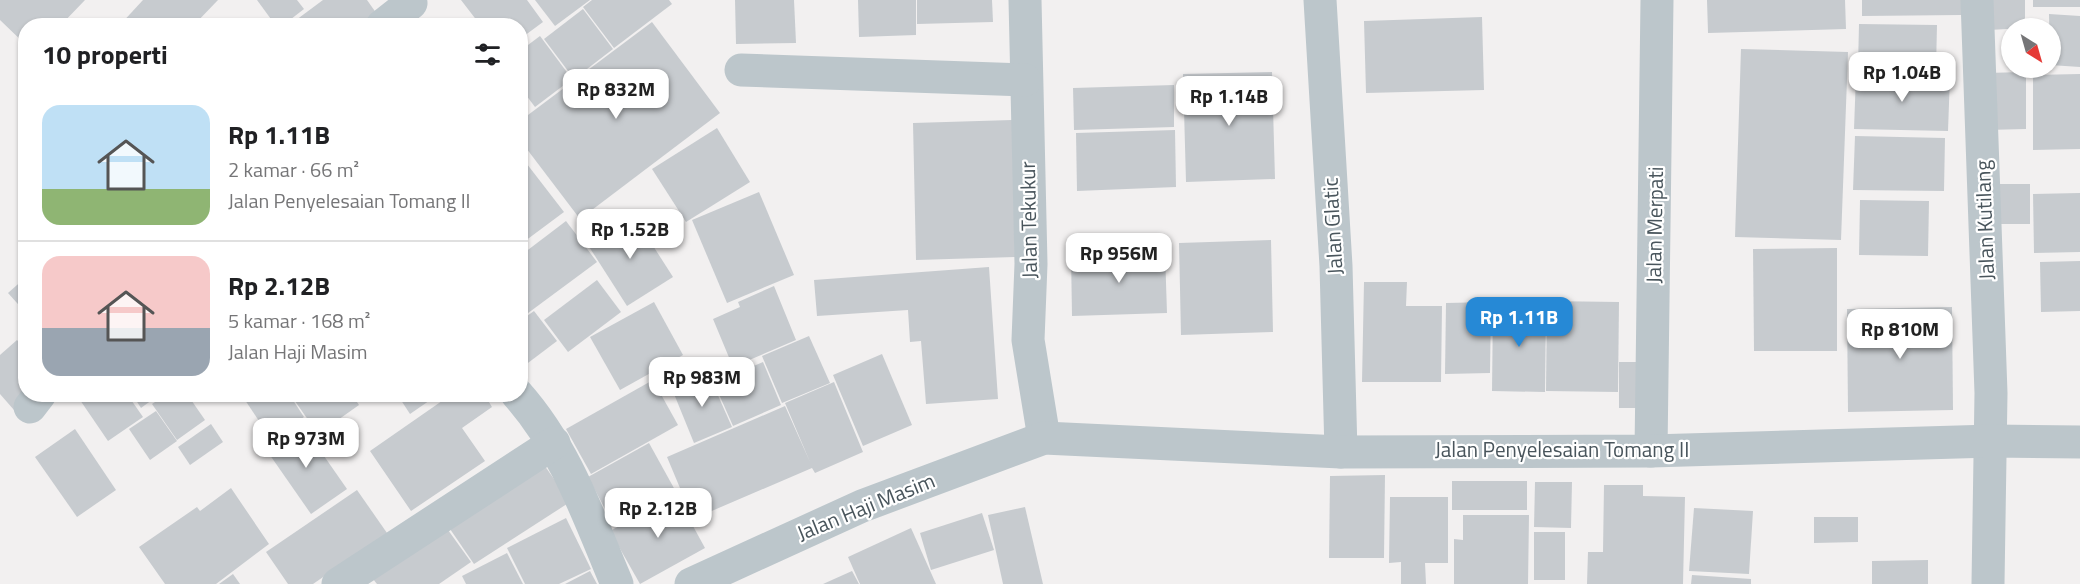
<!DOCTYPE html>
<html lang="id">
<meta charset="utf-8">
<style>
body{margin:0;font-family:"Titillium Web",sans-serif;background:#f6f6f6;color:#202124;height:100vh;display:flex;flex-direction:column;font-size:22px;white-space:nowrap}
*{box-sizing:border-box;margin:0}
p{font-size:20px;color:#757577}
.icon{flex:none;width:33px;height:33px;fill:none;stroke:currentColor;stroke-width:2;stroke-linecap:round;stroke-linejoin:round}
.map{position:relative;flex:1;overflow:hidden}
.drawer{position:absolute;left:18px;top:18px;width:510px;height:384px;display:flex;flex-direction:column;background:#fff;border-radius:24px;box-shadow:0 2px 4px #0004}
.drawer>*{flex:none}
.needle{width:39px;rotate:143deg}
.tools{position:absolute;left:2001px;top:18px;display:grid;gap:12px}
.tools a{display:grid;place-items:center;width:60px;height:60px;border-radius:50%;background:#fff;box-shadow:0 2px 4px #0004;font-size:30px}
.price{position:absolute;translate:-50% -51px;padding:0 14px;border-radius:12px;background:#fff;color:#222;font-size:20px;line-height:39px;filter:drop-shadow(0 2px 3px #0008)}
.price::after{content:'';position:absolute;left:50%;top:36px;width:18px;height:14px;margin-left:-9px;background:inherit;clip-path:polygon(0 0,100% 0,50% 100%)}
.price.active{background:#2689d6;color:#fff}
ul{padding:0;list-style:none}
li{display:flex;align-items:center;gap:18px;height:150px;padding:0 24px}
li+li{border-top:2px solid #e0e0e0}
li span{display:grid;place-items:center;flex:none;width:168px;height:120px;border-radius:18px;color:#555}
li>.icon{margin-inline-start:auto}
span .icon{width:72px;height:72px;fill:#fffc;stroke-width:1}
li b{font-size:26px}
h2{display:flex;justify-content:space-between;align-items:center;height:72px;padding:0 24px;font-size:26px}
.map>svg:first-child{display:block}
.building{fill:#c7cbcf}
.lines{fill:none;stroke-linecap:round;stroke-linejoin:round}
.minor{stroke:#bcc6cb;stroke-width:33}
.labels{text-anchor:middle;stroke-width:4.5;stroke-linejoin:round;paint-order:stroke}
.street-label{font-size:21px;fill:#49555c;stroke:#fff}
</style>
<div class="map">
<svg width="2080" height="584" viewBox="0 0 2080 584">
<rect width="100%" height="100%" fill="#f2f0f0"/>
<g class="building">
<polygon points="0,0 85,0 60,26 26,26 26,45 0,20"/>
<polygon points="143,0 218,0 193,26 119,26"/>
<polygon points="257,0 297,0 304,9 282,26 276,26"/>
<polygon points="323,0 367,0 379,17 367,26 288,26"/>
<polygon points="461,0 527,0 543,22 520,39 520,26 481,26"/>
<polygon points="535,0 590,0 555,26"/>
<polygon points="592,0 669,0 672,4 614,48 583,7"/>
<polygon points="735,0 794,0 796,43 736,44"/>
<polygon points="858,0 916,0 916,35 859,37"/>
<polygon points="917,0 992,0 993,22 917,24"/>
<polygon points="1707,0 1845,0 1846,29 1708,33"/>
<polygon points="1862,0 1961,0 1961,15 1862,16"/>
<polygon points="1990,0 2025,0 2025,28 1989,30"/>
<rect x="2033" y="0" width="47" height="7"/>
<polygon points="583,9 613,49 574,79 544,39"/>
<polygon points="2049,14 2080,16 2080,67 2050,65"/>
<polygon points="1482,17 1484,90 1366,93 1364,21"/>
<polygon points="652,22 720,113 580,219 520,140 520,121"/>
<polygon points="1859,24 1937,25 1936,69 1858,67"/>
<polygon points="540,36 572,79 535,107 520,87 520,51"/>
<polygon points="1741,49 1848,52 1841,240 1735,237"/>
<polygon points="1272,72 1275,179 1186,182 1183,74"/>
<polygon points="2026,72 2026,129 1986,130 1985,73"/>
<polygon points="2080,74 2080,149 2033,150 2033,75"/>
<polygon points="1856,75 1950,76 1948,131 1854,129"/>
<polygon points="1174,85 1174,127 1074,130 1073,88"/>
<polygon points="1012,120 1015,257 916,260 913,123"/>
<polygon points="717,128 750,182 686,222 652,169"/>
<polygon points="1175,130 1176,187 1077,191 1076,133"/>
<polygon points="1855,136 1945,138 1944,191 1853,190"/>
<polygon points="520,155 564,212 525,241 520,235"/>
<rect x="1998" y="184" width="32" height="40"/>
<polygon points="759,192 794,275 727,303 692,220"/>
<polygon points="2080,193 2080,252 2034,253 2033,194"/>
<polygon points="1860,200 1929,201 1928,256 1859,255"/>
<polygon points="632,213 673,277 627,306 586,242"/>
<polygon points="566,221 597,262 520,319 520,256"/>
<polygon points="1271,240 1273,332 1181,335 1179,243"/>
<polygon points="1837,248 1837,351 1754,351 1753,249"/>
<polygon points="1165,252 1167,313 1072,316 1071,255"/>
<polygon points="2080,261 2080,311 2041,312 2040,262"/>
<polygon points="989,267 998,399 926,404 921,341 910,342 908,310 817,316 814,280"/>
<polygon points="26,277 26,313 8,293"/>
<polygon points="597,280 621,312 568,352 544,320"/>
<polygon points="1364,282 1407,282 1406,306 1442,306 1441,382 1362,382"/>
<polygon points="774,286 796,340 733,367 713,319 740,307 738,302"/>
<polygon points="1547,301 1619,302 1618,392 1546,391"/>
<polygon points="654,302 683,355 620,390 590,337"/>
<polygon points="1491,302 1490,373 1445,374 1446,303"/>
<polygon points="1493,305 1546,305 1545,392 1492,391"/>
<polygon points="1952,307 1953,410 1848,412 1847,309"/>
<polygon points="534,311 557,341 520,369 520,321"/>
<polygon points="809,336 830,383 782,403 762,356"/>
<polygon points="17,340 26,350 26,394 14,410 0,394 0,355"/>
<polygon points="882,354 912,425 863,446 833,375"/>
<polygon points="763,362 781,405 733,426 714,383"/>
<polygon points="1619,362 1640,362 1639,408 1619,408"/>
<polygon points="708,373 732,427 694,443 672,389"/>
<polygon points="653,380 678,425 591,474 566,429"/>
<polygon points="834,382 863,452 815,473 812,468 693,519 667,457 785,406 810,462 785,403"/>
<polygon points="89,394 127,394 143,417 108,441 80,400"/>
<polygon points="132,394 160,394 141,408"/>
<polygon points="167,394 187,394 205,420 177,440 152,404"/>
<polygon points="241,394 289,394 304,417 271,439"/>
<polygon points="290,394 355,394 353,396 359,405 318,434"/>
<polygon points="397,394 439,394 410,414"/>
<polygon points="452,394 484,394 492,407 462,428 485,461 411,511 370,451"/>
<polygon points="156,411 177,441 150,460 129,429"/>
<polygon points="301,423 347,489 311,514 265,448"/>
<polygon points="211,424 223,442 190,465 178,447"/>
<polygon points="75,429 116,490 77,517 35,457"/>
<polygon points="649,443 675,490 613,524 588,477"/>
<polygon points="540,459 570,502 474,564 450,529"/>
<polygon points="1385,475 1384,558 1329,558 1330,476"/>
<rect x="1452" y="481" width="75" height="29"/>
<polygon points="1535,482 1572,482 1571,528 1534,527"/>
<polygon points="1604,485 1643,485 1643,496 1685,497 1683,584 1587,584 1588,552 1603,552"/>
<polygon points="231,488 269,544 216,584 165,584 139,547 197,507 200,511"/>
<polygon points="357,490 387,533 313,584 288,584 266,552"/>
<polygon points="676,495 705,548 640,584 610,531"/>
<polygon points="1390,497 1448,497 1448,563 1425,563 1426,584 1401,584 1401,562 1389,563"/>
<polygon points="1025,507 1043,584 1003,584 988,515"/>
<polygon points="1694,508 1753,511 1749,574 1689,571"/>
<polygon points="982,513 994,550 931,570 920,533"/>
<polygon points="1463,515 1529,515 1528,584 1454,584 1454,539 1463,540"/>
<polygon points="1814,517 1858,517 1858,542 1814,543"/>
<polygon points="566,518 591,569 559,584 525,584 507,548"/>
<polygon points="443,523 471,562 439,584 377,584 369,574"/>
<polygon points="911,528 936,584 860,584 848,557"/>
<rect x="1534" y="532" width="31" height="48"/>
<polygon points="507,553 523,584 466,584 462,576"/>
<polygon points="1928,560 1928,584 1872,584 1872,561"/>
<polygon points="590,571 597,584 565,584"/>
<polygon points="852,571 859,584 823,584"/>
<polygon points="233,574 240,584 219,584"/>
<polygon points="1692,575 1751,579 1751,584 1691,584"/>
</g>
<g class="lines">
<g class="minor">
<polyline points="1025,0 1031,264 1028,340 1044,438"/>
<polyline points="1320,0 1336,266 1341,452"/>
<polyline points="1977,0 1991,393 1988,584"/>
<polyline points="382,26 411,3"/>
<polyline points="741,70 1025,80"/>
<path d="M517,394C566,449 589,518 617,584"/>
<polyline points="30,407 40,394"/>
<polyline points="1651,451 1657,0"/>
<polyline points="338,584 554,443"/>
<polyline points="691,584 862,506 1044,438 1341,452 1651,451 1992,441 2080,442"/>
</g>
</g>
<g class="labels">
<g class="street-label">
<text transform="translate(1029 220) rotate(-91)" y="7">Jalan Tekukur</text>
<text transform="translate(1985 220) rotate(-92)" y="7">Jalan Kutilang</text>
<text transform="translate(1655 225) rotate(-89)" y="7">Jalan Merpati</text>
<text transform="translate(1333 226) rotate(-93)" y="7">Jalan Glatic</text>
<text x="1562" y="457">Jalan Penyelesaian Tomang II</text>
<text transform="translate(866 507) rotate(-22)" y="7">Jalan Haji Masim</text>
</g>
</g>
</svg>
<div class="tools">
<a><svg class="needle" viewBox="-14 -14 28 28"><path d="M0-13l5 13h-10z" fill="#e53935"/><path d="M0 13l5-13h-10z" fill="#757577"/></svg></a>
</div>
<b class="price" style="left:1902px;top:103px">Rp 1.04B</b>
<b class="price" style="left:616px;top:120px">Rp 832M</b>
<b class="price" style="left:1229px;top:127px">Rp 1.14B</b>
<b class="price" style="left:630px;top:260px">Rp 1.52B</b>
<b class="price" style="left:1119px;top:284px">Rp 956M</b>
<b class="price active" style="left:1519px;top:348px">Rp 1.11B</b>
<b class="price" style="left:1900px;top:360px">Rp 810M</b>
<b class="price" style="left:702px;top:408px">Rp 983M</b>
<b class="price" style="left:306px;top:469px">Rp 973M</b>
<b class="price" style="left:658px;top:539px">Rp 2.12B</b>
<section class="drawer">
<h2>10 properti<svg class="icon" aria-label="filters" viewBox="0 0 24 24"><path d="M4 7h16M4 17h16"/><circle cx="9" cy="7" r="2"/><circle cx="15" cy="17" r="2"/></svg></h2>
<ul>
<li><span style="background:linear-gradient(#bfe0f5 70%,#8fb573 0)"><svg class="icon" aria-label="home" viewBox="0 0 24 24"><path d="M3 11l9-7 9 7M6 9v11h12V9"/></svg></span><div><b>Rp 1.11B</b><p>2 kamar · 66 m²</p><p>Jalan Penyelesaian Tomang II</p></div></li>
<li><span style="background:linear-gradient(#f6c9c9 60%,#9aa5b1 0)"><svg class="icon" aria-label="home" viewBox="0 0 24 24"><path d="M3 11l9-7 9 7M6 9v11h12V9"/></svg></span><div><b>Rp 2.12B</b><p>5 kamar · 168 m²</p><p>Jalan Haji Masim</p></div></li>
</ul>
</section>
</div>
